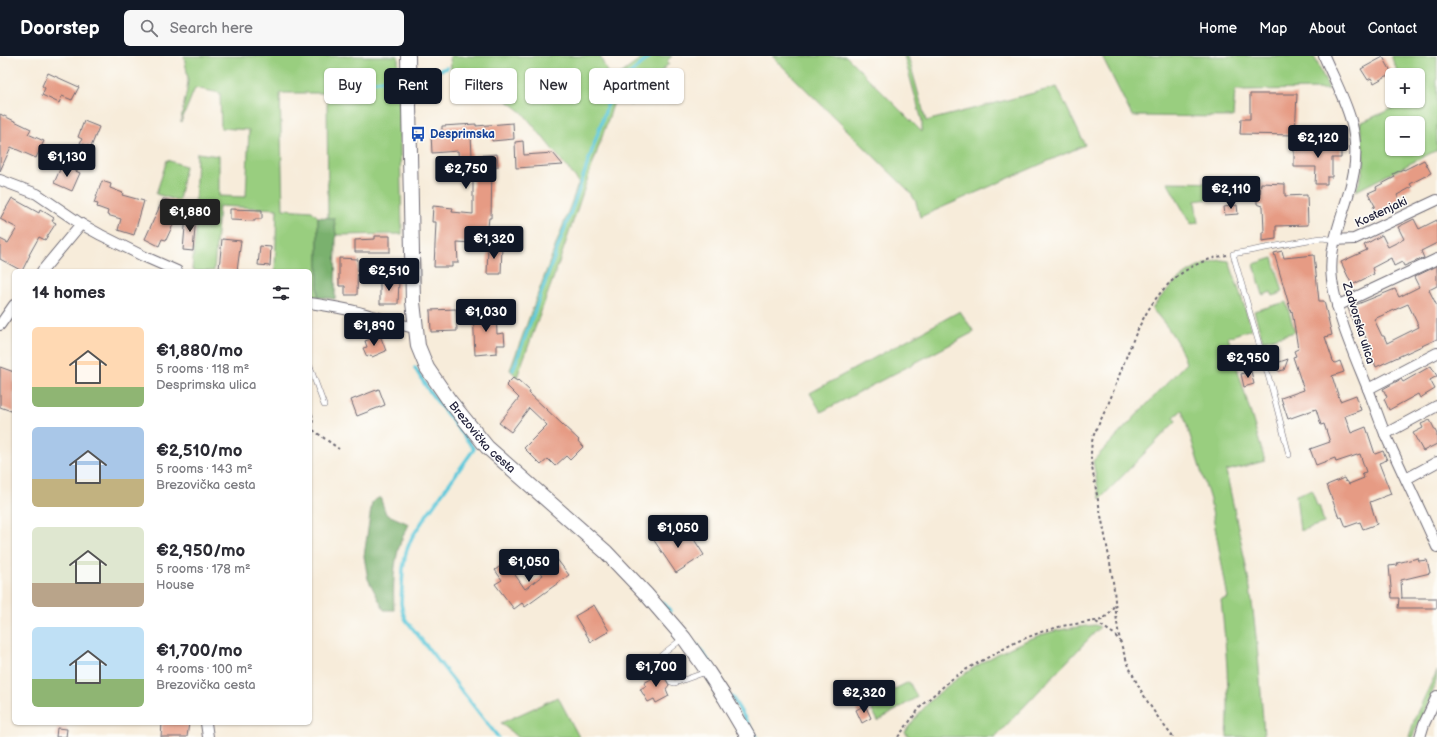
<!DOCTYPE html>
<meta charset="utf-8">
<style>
body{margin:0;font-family:"Balsamiq Sans",sans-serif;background:#f7f7f7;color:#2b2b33;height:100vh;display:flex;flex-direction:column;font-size:15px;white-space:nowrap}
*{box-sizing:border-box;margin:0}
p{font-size:13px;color:#7c7c81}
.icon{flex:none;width:22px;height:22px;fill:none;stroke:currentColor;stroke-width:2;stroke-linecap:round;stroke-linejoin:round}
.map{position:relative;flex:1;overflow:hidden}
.drawer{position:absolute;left:12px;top:213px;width:300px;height:456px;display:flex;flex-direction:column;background:#fff;border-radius:6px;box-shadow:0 1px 3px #0004}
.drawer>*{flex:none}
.guide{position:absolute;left:324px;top:12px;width:380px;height:36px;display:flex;gap:8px}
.buttons{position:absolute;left:1385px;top:12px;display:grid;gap:8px}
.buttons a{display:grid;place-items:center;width:40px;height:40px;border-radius:6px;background:#fff;box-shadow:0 1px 3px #0004;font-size:20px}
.price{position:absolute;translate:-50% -34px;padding:0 9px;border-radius:4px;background:#111827;color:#fff;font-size:13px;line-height:26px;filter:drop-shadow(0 1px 2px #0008)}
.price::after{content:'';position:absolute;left:50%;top:24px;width:12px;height:9px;margin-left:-6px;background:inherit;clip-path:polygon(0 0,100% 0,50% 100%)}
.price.current{background:#222;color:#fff}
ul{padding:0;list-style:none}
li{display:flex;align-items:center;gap:12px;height:100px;padding:0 20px}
li span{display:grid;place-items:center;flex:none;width:112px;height:80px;border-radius:6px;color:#555}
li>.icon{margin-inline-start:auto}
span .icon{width:48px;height:48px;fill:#fffc;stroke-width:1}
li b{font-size:17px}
h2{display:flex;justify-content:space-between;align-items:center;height:48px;padding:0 20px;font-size:17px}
.chip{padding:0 14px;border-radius:6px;background:#fff;box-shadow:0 1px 3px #0004;font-size:14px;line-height:36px}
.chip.current{background:#111827;color:#fff}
header{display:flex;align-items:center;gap:24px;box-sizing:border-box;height:56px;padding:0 20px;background:#111827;color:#fff}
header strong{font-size:19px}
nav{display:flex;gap:22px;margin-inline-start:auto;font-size:14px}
.search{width:280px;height:36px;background:#f7f7f7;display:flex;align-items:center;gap:10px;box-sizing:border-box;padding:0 14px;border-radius:6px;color:#7c7c81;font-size:15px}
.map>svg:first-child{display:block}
.green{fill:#99ce7f;stroke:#5e785d;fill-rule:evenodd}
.forest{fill:#7ab16e;stroke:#4e6a54}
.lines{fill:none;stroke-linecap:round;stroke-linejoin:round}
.stream{stroke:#5fc9db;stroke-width:3.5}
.building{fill:#e69b84;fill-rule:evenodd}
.service-casing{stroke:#6d6973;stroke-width:6}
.minor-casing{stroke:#6d6973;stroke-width:12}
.secondary-casing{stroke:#6d6973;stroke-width:16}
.path{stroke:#6d6973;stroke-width:2;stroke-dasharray:3 3;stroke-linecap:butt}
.service{stroke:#fff;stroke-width:5}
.minor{stroke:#fff;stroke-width:10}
.secondary{stroke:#fff;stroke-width:14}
.labels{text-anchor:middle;stroke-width:3;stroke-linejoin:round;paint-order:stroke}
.transit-label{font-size:12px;font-weight:bold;fill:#164399;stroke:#fdfcf7;text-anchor:start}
.street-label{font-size:12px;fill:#22223b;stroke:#fdfcf7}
</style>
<header>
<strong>Doorstep</strong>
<div class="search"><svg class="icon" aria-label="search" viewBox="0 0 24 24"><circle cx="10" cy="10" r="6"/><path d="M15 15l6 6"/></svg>Search here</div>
<nav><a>Home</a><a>Map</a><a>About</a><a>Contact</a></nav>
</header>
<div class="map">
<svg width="1437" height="681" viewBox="0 0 1437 681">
<rect width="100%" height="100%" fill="#fdfcf7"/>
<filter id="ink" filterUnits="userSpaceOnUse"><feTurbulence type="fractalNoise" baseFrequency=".025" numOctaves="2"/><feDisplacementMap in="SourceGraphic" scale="8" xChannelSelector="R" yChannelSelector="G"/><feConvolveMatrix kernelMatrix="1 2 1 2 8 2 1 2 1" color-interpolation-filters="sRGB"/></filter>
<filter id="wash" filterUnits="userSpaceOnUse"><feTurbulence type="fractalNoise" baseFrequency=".012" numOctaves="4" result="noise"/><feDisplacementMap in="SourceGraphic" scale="16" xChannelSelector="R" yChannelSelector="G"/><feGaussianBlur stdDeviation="0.9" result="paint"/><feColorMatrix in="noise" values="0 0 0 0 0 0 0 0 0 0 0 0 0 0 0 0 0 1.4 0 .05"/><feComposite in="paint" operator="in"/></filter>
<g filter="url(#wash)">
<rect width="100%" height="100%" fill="#f7ecda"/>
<g class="green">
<path d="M184,0H398L402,178L336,179L334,162H328L327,37H280L283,153L312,155L318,161V241L310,240V215H275L277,153L219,150L214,215H197L192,213L198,150L195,149L197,97L219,100V140L246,141L249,74L221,72L220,37L195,32L181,66C182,52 187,39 188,25C188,17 185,8 184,0Z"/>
<path d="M450,0H600L611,25L645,0H672L667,5L669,7L631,49L618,42L613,49L556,215L517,321L510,314L579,126L523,57C502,39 476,26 451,13Z"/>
<polygon points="772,0 846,0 922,76 922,65 904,0 908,0 926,65 1057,31 1085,89 920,161 916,146 910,136"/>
<polygon points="1102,0 1314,0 1329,33 1235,34 1233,61 1132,60"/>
<path d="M1391,0H1437V94L1356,135L1362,118L1364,106L1360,67L1409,45H1418V19H1399ZM1392,67H1418V93H1392Z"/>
<polygon points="167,104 185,110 179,145 156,138"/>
<polygon points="1167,126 1236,127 1237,139 1195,145 1198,167 1191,168"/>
<polygon points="1273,202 1283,236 1273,240 1271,236 1263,239 1254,208"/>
<path d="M1221,204L1229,205L1252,273L1228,281L1265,405L1226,415C1234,453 1243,492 1250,532C1257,581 1261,631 1264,681H1227C1230,635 1226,590 1221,544L1228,542L1210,444L1182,354L1174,361L1176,365L1100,443L1093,405L1186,307C1179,286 1167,269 1152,253C1169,228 1191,209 1221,204Z"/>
<polygon points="1286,246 1295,276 1263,285 1254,255"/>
<polygon points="960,255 974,276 821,356 810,337"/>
<polygon points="1312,434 1317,450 1319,449 1324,467 1300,475 1296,439"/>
<path d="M1095,569L1100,571L995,681H909L905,676C911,668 917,659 924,652C948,623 1008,589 1044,578C1060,573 1078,571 1095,569Z"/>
<path d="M1437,615C1437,638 1419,659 1413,681H1409L1415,661Z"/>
<polygon points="909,626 917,641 878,665 868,646"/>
<polygon points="558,641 579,681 517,681 501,667"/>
</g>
<g class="forest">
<polygon points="318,161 334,162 336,179 335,243 318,241"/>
<path d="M380,441L386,458L409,468C407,474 403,479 401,485C393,507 393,532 394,554H384L368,523L364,500L372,446Z"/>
</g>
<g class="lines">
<g class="stream">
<polyline points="417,20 447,12"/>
<polyline points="340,31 396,22"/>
<polyline points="415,312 429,335 474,393 428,457 412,481 406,496 403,513 401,547 403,557 406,564 498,681"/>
<polyline points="513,314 578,136 607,50 618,29 627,20 651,0"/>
<polyline points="663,546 670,555"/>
<polyline points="697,589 714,612"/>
<polyline points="732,641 756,681"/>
</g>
</g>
<g id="blocks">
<g class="building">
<polygon points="1383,1 1392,17 1374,27 1371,22 1368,24 1361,13"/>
<polygon points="48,17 79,31 72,44 62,40 59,47 42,39 45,32 42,30"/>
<polygon points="1250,38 1297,38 1295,79 1240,78 1241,63 1250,63"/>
<polygon points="0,58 31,73 28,78 44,85 36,102 11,91 0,115"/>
<polygon points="84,65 99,71 91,91 80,87 82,83 78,81"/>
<polygon points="513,67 514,83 492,85 492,78 471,79 472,100 497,98 498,111 492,111 491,162 489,162 486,188 457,186 458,207 452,207 452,211 434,211 436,166 432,166 433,150 453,152 452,156 473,158 473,110 459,111 458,95 432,97 431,78 442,78 442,70 476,68 476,70"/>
<polygon points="523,85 524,99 553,97 563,109 516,112 515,86"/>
<polygon points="1320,87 1341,88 1341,102 1332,102 1332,121 1327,121 1327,128 1315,128 1316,111 1294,111 1294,90 1320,90"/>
<polygon points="1424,104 1431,117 1410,128 1412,131 1397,139 1401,146 1377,159 1373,151 1375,150 1368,137 1377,133 1376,131 1395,121 1393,118 1403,113 1404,114"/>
<polygon points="62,109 80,117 72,135 54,127"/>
<polygon points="102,125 111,128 110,132 123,137 122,139 144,145 134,179 118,174 121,163 107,159 108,155 97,151 98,148 94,147"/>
<polygon points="1261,127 1285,128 1285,140 1307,139 1308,169 1276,170 1276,183 1262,185 1262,176 1264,176 1263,150 1257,148 1257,138 1260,138"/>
<polygon points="12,142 39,157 40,153 54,162 52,165 56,167 45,184 39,181 29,199 30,199 22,215 0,203 0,183 8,187 17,172 0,163"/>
<polygon points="163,143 183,147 166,184 162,183 159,190 145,183"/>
<polygon points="1237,149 1238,158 1225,159 1224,151"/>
<polygon points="230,153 262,154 262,163 255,163 255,165 230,164"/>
<polygon points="186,159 196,160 193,195 183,194"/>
<polygon points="1414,163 1419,173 1437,164 1437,187 1421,195 1424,202 1404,210 1402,206 1394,210 1391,202 1372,212 1374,218 1352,229 1341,206 1367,194 1364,189 1382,179 1388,191 1404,183 1398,171"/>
<polygon points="375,180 390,180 390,196 355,196 355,184 375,183"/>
<polygon points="222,183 241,185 237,215 219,213"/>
<polygon points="260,190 271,191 270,210 258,209"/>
<polygon points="488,190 502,190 501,218 487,218"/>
<polygon points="1282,195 1284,202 1314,199 1319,245 1324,245 1332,279 1325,281 1333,305 1335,307 1340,305 1344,316 1332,320 1340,345 1356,339 1361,354 1345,360 1351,377 1366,371 1375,398 1383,395 1387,404 1379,407 1391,438 1370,446 1377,468 1363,473 1360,466 1346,471 1342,461 1339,462 1327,429 1344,422 1346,426 1347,425 1349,428 1364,422 1362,417 1366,416 1360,398 1336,406 1335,402 1316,409 1310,393 1330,386 1324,368 1321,369 1316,353 1288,363 1281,342 1304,334 1293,301 1296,300 1294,295 1298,293 1292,255 1291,256 1274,197"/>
<polygon points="339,202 358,203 357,239 345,239 345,230 339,230"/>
<path d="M1437,210V230L1429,234L1437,250V283L1376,311L1368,290L1369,289L1360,269H1354L1348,252L1395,233L1399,241L1419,231L1414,221ZM1408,248L1419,271L1387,287L1384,280H1382L1374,263Z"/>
<polygon points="380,225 399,225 398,248 380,248"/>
<polygon points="456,253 457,275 431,276 430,254"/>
<polygon points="483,253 483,257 496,256 497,278 504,277 505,289 497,289 497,297 475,299 473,254"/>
<polygon points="380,279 386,295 372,301 371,299 367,301 363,292 367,291 365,285"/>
<polygon points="1288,303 1284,314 1279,315 1276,313 1274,308"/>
<polygon points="1431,310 1437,320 1430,324 1435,333 1420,342 1418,338 1389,354 1384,343 1387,341 1383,333 1401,323 1403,326"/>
<polygon points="0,311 14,316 14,356 0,351"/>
<polygon points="1251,315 1254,328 1244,331 1241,318"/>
<polygon points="513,322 517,325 518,324 530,335 529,337 579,384 578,385 583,391 570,404 566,400 555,410 548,403 541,409 524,392 547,369 529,352 511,376 499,367 519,342 506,329"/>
<polygon points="379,333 385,349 357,360 351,344"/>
<polygon points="1430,364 1437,378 1437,388 1423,395 1413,377 1423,372 1421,368"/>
<polygon points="666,470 676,486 690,477 704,499 676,517 651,480"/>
<polygon points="556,502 569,519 525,551 522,547 514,553 495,528 502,524 495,514 506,506 525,533 543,519 537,511 547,504 549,507"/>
<polygon points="1418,502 1419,505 1427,504 1430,517 1401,524 1402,542 1401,542 1437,542 1437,552 1398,552 1399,542 1392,542 1389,510 1398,509 1397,507"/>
<polygon points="594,549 609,575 591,586 575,560"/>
<polygon points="666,607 673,607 678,617 674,623"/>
<polygon points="659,612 669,629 666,633 669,640 656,647 654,643 648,646 640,633 646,630 644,627 658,619 656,616"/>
<polygon points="865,649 871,662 862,667 856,654"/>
<polygon points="162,667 189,667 187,681 161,681"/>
<polygon points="57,672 67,673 66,681 56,681"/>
</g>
</g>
</g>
<g filter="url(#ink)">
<use href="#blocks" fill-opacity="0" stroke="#6d6973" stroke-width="1"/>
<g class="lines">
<g class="service-casing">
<g id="service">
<polyline points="310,311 324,349"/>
<polyline points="1289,399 1272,333 1233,198 1314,183 1323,182 1334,184"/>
<polyline points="683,582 658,602 671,626 675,627 706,616"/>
</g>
</g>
<g class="minor-casing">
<g id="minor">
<path d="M1324,0C1341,39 1361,70 1354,115C1348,152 1327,185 1332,224C1337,261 1354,298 1368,333C1374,348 1379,363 1385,378C1402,416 1420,453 1437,491"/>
<polyline points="0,124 37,138 81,168 101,179 143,200 177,215"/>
<polyline points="1334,184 1354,183 1437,144"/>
<polyline points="42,215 81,168"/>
<path d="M310,247C330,250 350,253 369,259C385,263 399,269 415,272"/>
<polyline points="1337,250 1437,203"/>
<polyline points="0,269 14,249"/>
<polyline points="1368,333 1437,297"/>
<polyline points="1385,378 1437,350"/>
<polyline points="1406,423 1437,406"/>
<polyline points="206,667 208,681"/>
<polyline points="1420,681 1424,668 1437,640"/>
</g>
</g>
<g class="secondary-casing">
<g id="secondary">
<path id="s1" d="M408,0L413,246L418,290L427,312L449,344L487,391L606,496L646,538L684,582L708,616L725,642L748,681"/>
</g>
</g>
<g class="path">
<path d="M310,352C314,361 313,371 310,381"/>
<polyline points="313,374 339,393"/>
<polyline points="1096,566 1114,578 1121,587"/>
<polyline points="898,681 922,649 952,623 965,614 1016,586 1041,576 1062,570 1102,564 1109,558 1115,548"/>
<path d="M1173,681C1151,654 1131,622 1121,588C1115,566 1116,542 1112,519C1106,481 1097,443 1091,405C1091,397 1091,389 1093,381C1096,373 1100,366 1103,359C1107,351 1110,344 1113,336C1136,276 1153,212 1227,199"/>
</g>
<use href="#service" class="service"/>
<use href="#minor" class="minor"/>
<use href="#secondary" class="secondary"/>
</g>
</g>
<defs>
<g id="bus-bare" transform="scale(1.2)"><path d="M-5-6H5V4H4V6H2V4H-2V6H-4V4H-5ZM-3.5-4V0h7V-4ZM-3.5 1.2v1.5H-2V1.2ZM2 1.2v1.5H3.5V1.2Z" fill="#1a4fb4" stroke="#fdfcf7" stroke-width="2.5" paint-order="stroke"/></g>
</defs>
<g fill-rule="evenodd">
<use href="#bus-bare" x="418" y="78"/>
</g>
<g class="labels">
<g class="transit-label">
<text x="430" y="82">Desprimska</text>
</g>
<g class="street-label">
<text transform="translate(1381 156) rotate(-25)" y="4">Kostenjaki</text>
<text transform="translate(1359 267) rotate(73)" y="4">Zadvorska ulica</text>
<text dy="4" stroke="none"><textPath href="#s1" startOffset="403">Brezovička cesta</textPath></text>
</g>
</g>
</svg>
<div class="buttons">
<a>+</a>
<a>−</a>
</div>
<b class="price" style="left:1318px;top:103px">€2,120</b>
<b class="price" style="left:67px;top:122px">€1,130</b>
<b class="price" style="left:466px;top:134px">€2,750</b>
<b class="price" style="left:1231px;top:154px">€2,110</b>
<b class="price current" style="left:190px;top:177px">€1,880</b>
<b class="price" style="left:494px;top:204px">€1,320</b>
<b class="price" style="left:389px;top:236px">€2,510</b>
<b class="price" style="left:486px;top:277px">€1,030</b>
<b class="price" style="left:374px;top:291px">€1,890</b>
<b class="price" style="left:1248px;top:323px">€2,950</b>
<b class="price" style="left:678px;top:493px">€1,050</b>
<b class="price" style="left:529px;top:527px">€1,050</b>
<b class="price" style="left:656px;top:632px">€1,700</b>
<b class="price" style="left:864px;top:658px">€2,320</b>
<div class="guide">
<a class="chip">Buy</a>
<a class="chip current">Rent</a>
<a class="chip">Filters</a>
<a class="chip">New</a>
<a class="chip">Apartment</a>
</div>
<section class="drawer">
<h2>14 homes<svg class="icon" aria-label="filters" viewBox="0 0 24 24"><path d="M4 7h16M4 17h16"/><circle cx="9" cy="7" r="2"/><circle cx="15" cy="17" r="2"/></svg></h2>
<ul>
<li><span style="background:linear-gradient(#ffd9b3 75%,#8fb573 0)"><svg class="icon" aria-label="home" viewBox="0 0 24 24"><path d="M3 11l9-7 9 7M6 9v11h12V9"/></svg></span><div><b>€1,880/mo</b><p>5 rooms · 118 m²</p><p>Desprimska ulica</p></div></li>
<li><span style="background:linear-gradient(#a9c7e8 65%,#c2b280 0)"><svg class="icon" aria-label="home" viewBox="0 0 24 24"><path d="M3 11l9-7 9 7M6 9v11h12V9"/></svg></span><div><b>€2,510/mo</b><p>5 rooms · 143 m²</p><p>Brezovička cesta</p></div></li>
<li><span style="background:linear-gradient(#dfe7d0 70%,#b9a48a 0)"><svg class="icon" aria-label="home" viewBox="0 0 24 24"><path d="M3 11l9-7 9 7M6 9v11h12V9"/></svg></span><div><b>€2,950/mo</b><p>5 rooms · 178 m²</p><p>House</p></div></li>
<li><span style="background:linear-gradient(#bfe0f5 65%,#8fb573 0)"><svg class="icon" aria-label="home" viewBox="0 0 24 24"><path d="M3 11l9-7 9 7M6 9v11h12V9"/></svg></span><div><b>€1,700/mo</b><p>4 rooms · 100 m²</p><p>Brezovička cesta</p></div></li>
</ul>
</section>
</div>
